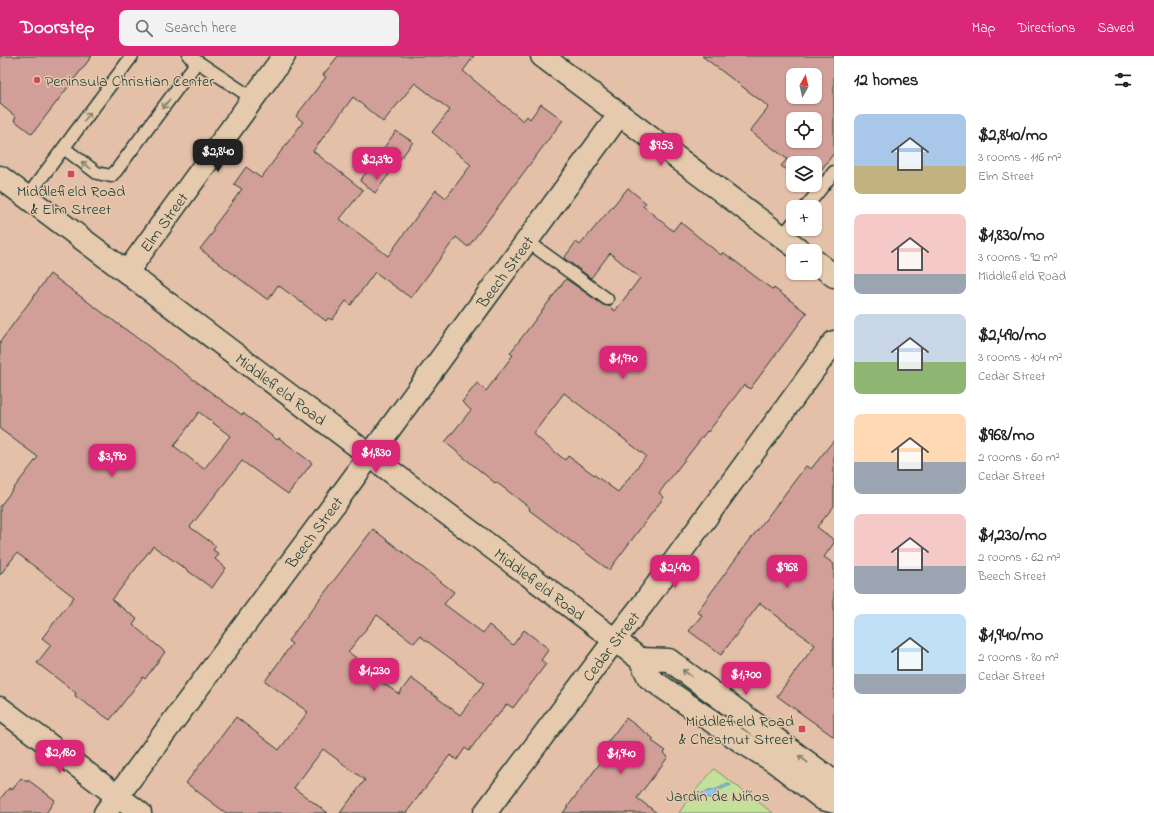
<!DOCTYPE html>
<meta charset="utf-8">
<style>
body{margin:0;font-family:"Indie Flower",sans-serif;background:#f2f2f2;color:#202124;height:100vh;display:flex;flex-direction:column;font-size:15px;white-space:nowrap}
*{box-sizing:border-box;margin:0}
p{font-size:13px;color:#757577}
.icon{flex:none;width:22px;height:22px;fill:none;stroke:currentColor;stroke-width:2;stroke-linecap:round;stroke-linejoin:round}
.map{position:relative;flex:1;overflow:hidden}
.side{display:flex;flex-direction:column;background:#fff;width:320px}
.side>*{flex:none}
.needle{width:26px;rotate:8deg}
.controls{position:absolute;left:786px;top:12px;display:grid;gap:8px}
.controls a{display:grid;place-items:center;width:36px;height:36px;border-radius:8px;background:#fff;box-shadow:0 1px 3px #0004;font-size:20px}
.price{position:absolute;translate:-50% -34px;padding:0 9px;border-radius:8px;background:#db2777;color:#fff;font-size:13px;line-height:26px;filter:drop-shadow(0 1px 2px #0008)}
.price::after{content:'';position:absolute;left:50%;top:24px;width:12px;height:9px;margin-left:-6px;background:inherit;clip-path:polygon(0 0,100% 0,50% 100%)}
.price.on{background:#222;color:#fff}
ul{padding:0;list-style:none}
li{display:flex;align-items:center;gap:12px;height:100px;padding:0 20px}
li span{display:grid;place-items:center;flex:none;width:112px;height:80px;border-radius:8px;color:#555}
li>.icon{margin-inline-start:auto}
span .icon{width:48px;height:48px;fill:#fffc;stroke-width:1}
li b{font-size:17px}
h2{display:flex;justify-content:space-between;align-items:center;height:48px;padding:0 20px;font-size:17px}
header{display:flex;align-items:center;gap:24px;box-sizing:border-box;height:56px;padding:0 20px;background:#db2777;color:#fff}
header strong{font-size:19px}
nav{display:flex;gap:22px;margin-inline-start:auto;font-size:14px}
.search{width:280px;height:36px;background:#f2f2f2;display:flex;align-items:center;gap:10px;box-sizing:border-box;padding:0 14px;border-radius:8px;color:#757577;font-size:15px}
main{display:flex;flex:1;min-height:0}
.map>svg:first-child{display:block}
.green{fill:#c3e19a;stroke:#718f67}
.water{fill:#92c5ef;stroke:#648fa4}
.building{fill:#d29f98;stroke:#1f3d34;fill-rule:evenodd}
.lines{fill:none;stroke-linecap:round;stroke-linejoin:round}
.service-casing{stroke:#1f3d34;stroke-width:15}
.minor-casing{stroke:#1f3d34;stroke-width:25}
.secondary-casing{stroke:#1f3d34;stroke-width:25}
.service{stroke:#e6caad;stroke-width:12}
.minor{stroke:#e6caad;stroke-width:22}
.secondary{stroke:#e6caad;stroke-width:22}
.oneway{stroke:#797c6a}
.poi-dot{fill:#d1495b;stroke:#e6caad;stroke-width:1.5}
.labels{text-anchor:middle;stroke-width:3;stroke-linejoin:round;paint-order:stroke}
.poi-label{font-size:16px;fill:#1f3d34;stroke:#e6caad;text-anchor:start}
.street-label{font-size:16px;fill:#1f3d34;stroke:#e6caad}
.park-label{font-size:16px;fill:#274539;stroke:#e6caad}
</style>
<header>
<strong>Doorstep</strong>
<div class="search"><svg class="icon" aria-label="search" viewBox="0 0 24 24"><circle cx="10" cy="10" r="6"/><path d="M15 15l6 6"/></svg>Search here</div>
<nav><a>Map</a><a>Directions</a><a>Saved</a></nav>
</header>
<main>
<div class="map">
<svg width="834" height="757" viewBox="0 0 834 757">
<rect width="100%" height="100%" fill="#e5c0a9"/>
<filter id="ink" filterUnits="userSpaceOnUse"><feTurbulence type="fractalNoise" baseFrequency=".025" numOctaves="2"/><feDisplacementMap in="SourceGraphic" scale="8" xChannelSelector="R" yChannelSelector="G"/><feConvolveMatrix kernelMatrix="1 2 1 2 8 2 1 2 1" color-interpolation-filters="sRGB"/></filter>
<g filter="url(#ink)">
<polygon class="green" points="714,713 773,757 679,757 689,742"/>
<polygon class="water" points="727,728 731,729 717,735 712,743 704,740 689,745 691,740 717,733"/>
<g class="building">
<polygon points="0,0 92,0 32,78 14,64 16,61 0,48"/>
<path d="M338,0H474L463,15L523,65L527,60L530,63L541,48L563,64L468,191L456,181L411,242L375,216L351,249L346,245L332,264L328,262L326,265L278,229L268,244L200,193L214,175L212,173L242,133L234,128L246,111L261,122L303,66L296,60L326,21L323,19ZM415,27L450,54L432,76L471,109L446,142L436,134L388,200L340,163L363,134L313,95L353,41L383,66Z"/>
<path d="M702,0H834V97L815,122V107H793V118L781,110L787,103L750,75L769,51ZM793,19H815V41H793ZM793,63H815V85H793Z"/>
<polygon points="396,75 413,86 375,137 360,125"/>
<path d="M628,132L646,147L643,150L673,175L680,166L721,199L723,196L773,234L774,232L807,257L750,333L744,329L708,376L707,375L659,437L664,441L609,514L529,454L530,452L496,426L495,427L445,386L471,354L462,346L477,327L486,335L513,299L510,297L566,223L603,249L609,250L615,255L640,222L610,197L591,222L564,202L576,186L580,189ZM564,337L646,400L618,436L568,400L565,404L533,378Z"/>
<path d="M50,218L242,359L243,357L277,384L279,382L312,407L288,438L242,405L190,471L216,490L213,494L219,498L215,503L226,512L212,532L153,490L112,544L137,563L133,569L165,596L145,623L143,621L110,664L75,640L76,637L37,607L51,589L42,582L74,541L17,497L0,519V450L38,401L0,373V286ZM199,356L230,380L204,413L174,390Z"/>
<polygon points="834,384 834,450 817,471 834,484 834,487 824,501 834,508 834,681 777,640 815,589 760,547 721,599 689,575 702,559 697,556 734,505 806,410 811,413"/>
<path d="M373,473L454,536L444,548L483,577L489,569L513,589L524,574L549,593L541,604L546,608L513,652L507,648L496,662L495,660L469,695L465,692L457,704L450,699L406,757H340L365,724L323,693L294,732L328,757H226L186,727L236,661L279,694L308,656L265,625L292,588L288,585ZM377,559L414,587L420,580L484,627L460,659L411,622L399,638L354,608L358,603L348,596Z"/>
<polygon points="626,662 654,683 652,685 666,695 664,697 668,701 637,742 657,757 563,757 612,691 607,687"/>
<polygon points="21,722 27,726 28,724 55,744 46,757 0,757 0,743 9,732 12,734"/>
</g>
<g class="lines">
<g class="service-casing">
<g id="service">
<polyline points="189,0 252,42"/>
<polyline points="65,93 97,117 111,120 116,115 197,6"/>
<polyline points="27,141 132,0"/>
<polyline points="806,151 834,116"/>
<polyline points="782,181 793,167"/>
<polyline points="527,185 607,243"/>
</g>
</g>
<g class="minor-casing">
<g id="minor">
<polyline points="542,0 801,195"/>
<polyline points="815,205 834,220"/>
<path id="s1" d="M127,216L284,0"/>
<polyline points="0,652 140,757"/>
<path id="s2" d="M105,757L347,431L619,59"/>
<path id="s3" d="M485,757L614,585L643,548L834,286"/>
</g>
</g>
<g class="secondary-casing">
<g id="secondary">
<path id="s4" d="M0,121L640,603L649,622L742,686L775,706L823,743L834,746"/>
<polyline points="640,603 669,604 834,726"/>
</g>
</g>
<use href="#service" class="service"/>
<use href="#minor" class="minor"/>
<use href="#secondary" class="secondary"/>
</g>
<defs><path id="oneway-shaft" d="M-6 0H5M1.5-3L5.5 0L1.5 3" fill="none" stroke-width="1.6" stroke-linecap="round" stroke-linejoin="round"/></defs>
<g class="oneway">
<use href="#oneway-shaft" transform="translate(166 48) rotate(127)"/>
<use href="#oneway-shaft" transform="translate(87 61) rotate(-54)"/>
<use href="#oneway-shaft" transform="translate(86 109) rotate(-143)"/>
<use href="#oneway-shaft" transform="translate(687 617) rotate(-143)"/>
<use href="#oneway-shaft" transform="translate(803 703) rotate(-143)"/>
</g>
</g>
<g class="poi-dot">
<circle cx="37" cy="24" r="4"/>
<rect x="67" y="114" width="8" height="8" rx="2"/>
<rect x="798" y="669" width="8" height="8" rx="2"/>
</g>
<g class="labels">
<g class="poi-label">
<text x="45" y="30">Peninsula Christian Center</text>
<text x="71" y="140" text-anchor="middle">Middlefield Road<tspan x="71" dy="18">&amp; Elm Street</tspan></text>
<text x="794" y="670" text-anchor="end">Middlefield Road<tspan x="794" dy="18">&amp; Chestnut Street</tspan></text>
</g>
<g class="street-label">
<text dy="6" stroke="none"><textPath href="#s1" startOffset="62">Elm Street</textPath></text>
<text dy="6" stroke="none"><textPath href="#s2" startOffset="673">Beech Street</textPath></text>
<text dy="6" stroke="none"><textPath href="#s4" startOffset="352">Middlefield Road</textPath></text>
<text dy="6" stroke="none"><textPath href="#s2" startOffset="350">Beech Street</textPath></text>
<text dy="6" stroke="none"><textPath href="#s4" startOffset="676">Middlefield Road</textPath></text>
<text dy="6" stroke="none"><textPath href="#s3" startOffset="209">Cedar Street</textPath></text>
</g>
<g class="park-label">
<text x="718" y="745">Jardin de Niños</text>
</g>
</g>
</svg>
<div class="controls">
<a><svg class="needle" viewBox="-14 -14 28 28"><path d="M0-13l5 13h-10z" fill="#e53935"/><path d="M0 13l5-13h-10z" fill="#757577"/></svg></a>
<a><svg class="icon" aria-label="locate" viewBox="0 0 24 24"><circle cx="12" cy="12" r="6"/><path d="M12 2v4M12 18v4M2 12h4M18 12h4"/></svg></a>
<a><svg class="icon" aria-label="layers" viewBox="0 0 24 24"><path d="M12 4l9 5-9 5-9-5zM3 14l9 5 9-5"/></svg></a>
<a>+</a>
<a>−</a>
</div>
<b class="price" style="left:661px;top:111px">$953</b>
<b class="price on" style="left:218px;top:117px">$2,840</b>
<b class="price" style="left:377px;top:125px">$2,390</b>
<b class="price" style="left:623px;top:324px">$1,970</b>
<b class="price" style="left:376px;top:418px">$1,830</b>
<b class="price" style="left:112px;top:422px">$3,990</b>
<b class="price" style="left:675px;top:533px">$2,490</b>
<b class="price" style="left:787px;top:533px">$968</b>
<b class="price" style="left:374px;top:636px">$1,230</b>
<b class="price" style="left:746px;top:640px">$1,700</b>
<b class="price" style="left:60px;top:718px">$2,180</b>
<b class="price" style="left:621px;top:719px">$1,940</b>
</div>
<section class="side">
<h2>12 homes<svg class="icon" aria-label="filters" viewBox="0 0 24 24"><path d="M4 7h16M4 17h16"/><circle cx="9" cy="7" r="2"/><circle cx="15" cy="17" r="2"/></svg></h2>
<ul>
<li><span style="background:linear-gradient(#a9c7e8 65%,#c2b280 0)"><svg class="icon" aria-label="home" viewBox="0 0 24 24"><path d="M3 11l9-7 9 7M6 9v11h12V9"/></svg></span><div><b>$2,840/mo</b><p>3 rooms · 116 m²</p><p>Elm Street</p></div></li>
<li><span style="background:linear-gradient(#f6c9c9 75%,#9aa5b1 0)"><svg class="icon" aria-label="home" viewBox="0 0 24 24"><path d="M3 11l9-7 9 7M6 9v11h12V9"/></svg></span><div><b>$1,830/mo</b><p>3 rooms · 92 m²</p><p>Middlefield Road</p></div></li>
<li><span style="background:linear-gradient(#c9d6e8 60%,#8fb573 0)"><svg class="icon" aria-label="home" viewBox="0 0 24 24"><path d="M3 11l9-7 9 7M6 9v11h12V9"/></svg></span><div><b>$2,490/mo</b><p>3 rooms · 104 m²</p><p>Cedar Street</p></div></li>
<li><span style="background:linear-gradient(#ffd9b3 60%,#9aa5b1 0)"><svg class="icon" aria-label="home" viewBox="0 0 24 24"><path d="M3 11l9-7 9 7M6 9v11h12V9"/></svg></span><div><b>$968/mo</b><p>2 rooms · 60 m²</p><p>Cedar Street</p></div></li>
<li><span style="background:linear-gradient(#f6c9c9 65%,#9aa5b1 0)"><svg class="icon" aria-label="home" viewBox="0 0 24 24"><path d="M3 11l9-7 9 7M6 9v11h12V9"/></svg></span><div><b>$1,230/mo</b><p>2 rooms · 62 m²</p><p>Beech Street</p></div></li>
<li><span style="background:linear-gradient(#bfe0f5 75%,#9aa5b1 0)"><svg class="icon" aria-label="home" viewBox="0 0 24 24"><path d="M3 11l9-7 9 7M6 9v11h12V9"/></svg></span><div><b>$1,940/mo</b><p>2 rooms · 80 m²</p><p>Cedar Street</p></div></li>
</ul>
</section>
</main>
